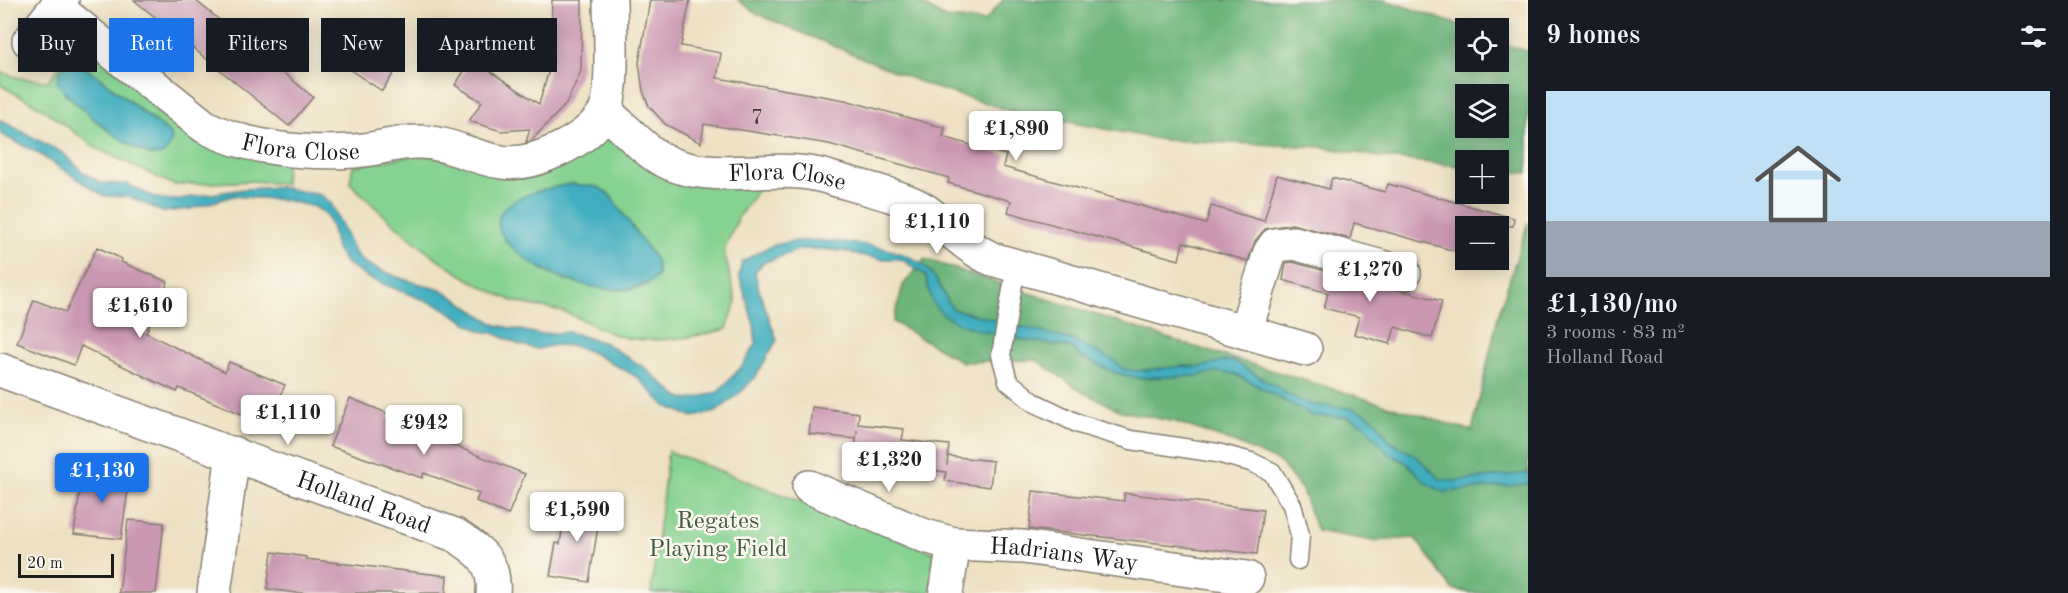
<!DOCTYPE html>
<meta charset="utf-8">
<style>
body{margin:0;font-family:"Old Standard TT",serif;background:#242831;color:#f1f3f6;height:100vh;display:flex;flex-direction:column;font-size:22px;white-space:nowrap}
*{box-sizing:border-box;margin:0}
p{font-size:20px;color:#9ea1a6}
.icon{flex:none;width:33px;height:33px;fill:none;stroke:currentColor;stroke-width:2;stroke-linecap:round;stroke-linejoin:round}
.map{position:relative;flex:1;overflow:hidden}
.sheet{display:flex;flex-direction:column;background:#171b24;width:540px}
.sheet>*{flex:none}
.banner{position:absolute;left:18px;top:18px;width:570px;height:54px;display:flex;gap:12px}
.fabs{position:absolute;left:1455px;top:18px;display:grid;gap:12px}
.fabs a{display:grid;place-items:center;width:54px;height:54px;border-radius:0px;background:#171b24;box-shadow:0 3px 15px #0003;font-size:30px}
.scale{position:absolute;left:18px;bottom:15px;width:96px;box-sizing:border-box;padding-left:6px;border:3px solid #1c1c1c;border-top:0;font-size:16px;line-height:21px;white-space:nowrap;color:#1c1c1c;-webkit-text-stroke:4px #fbf7ec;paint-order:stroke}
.price{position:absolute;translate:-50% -51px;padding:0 14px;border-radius:6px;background:#fff;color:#222;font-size:20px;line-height:39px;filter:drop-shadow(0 2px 3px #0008)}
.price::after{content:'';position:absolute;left:50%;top:36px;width:18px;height:14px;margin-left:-9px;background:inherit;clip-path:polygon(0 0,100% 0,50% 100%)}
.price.current{background:#1a73e8;color:#fff}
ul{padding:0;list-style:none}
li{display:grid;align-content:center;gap:12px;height:318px;padding:0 18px}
li span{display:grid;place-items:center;height:186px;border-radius:0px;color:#555}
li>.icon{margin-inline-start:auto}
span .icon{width:108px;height:108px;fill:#fffc;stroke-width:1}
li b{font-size:26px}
h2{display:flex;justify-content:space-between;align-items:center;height:72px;padding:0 18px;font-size:26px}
.chip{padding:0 21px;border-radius:0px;background:#171b24;box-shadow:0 3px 15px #0003;font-size:21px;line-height:54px}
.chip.current{background:#1a73e8;color:#fff}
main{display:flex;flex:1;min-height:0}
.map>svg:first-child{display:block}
.green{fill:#86d290;stroke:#517756;stroke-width:1.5;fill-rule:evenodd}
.forest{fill:#6cb47a;stroke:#44684b;stroke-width:1.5;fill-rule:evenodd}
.water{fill:#41aebf;stroke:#2e656e;stroke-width:1.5}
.building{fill:#ca98b2}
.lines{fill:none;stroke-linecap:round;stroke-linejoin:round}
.lane-casing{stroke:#857e6f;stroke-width:21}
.street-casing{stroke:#857e6f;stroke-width:36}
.lane{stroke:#fff;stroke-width:18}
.street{stroke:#fff;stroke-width:33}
.labels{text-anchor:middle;stroke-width:5;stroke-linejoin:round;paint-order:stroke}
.number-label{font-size:21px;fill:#483b42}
.street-label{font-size:24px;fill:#1c1c1c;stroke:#fbf7ec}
.park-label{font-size:24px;fill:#415c45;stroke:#fbf7ec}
</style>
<main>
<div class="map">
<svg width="1528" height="593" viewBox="0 0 1528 593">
<rect width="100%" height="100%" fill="#fbf7ec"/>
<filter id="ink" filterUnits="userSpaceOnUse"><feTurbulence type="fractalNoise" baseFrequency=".0167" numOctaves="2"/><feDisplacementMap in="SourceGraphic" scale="12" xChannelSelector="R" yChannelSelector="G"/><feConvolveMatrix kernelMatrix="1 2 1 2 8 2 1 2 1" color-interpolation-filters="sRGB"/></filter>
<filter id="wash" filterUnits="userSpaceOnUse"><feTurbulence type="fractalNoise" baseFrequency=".008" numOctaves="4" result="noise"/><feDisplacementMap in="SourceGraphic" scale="24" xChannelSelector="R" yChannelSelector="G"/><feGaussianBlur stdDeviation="1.35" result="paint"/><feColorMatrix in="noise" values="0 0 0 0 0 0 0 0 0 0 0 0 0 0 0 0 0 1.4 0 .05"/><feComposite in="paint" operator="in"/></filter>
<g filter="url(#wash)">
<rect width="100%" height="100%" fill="#eee1c2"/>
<g class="green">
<path d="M78,43L286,160L285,184L252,181L174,185L96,148L40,107L0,85V72L20,78L48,81ZM98,76L171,134L150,155L106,128L65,94Z"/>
<path d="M606,137L761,186L739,216L724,250L736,302L727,329C696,337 655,345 623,337C602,332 584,319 564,312C547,306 528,307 511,300C449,275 397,229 350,183L353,166L414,155L443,158ZM571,184L598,187L609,194L656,260L658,275C640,297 613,289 589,285C579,283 568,282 558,278C538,269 521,255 505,241L507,207L527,196Z"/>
<polygon points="668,451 935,553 930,593 651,593"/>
</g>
<g class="forest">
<path d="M738,0H915L945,18L985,21L1003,0H1385L1468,28H1466V62H1498L1499,43L1528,51V173L1499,170L1498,160H1466L1465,167L1380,157L1322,147L1163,140L1015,112L932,87L757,14ZM1466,94H1498V128H1466Z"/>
<polygon points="1528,222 1528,593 1471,593 1452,589 1415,538 1373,541 1317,531 1302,490 1281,463 1236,443 1176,422 1121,411 1083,392 1036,360 962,362 893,322 903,285 925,259 1192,346 1472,431 1498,316"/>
</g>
<g class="water">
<path d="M71,62L91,71L171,135L172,140C170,146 166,153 161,155C140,162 67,100 57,82L60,70Z"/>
<path d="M0,120L63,153L83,172L101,183L127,184L156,198L172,200L244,189L279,187L321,195L331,203L355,253L365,263L397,277L444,291L496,325L539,334L569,332L605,343L645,368L677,396L689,400L718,392L742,366L756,344L754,325L739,275L742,262C755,254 769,245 784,243C817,237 891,243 919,262C940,277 940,292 953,309L1073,340L1115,361L1123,369L1136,371L1186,366L1201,367L1223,361H1234L1294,398L1312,405L1350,408L1365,413L1376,421L1390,442L1416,456L1440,479L1455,481L1528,473V484L1444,492L1426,483L1407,463L1389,454L1363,424L1348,417L1313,416L1235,374L1217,372L1196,376L1138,378L1116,373L1079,356L1073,348C1038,340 951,335 933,303C929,296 928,284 926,276L901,259H879L842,251L819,249H801L763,263L755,272L759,290L777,340L756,376L742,391L716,412L693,417L665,406L637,377L591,352L573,346L555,345L538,349L520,345L493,333L480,331L442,307L368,278L346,263L336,249L332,229L326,215L315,207L284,200L233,196L190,209L163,212L130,197L104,196L36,152L0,134Z"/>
<path d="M571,184L598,187L609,194L656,260L658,275C621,320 470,250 503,210C518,193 550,188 571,184Z"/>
</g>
<g id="blocks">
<g class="building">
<polygon points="134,0 195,0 313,97 289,126"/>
<polygon points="552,0 582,0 581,71 566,104 531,141 526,142 530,129 501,131 469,121 482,102 455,85 465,70 439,54 457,27 482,44 472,59 539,104 550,67"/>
<polygon points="650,0 690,0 681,46 721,53 717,78 845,100 945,128 943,137 1006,155 1003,167 1206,224 1211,206 1264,221 1277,175 1329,189 1332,178 1385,192 1388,184 1514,218 1513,226 1466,226 1459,252 1354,223 1350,239 1292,224 1265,229 1255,241 1248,261 1183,242 1179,260 1008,212 1011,201 948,183 949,178 829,144 704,124 701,143 665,124 649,106 643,91 639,63"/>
<polygon points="370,38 403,59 382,91 349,69"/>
<polygon points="97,247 122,259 121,262 168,282 146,333 225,372 229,362 285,385 268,425 179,388 177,392 81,346 74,365 17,343 34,300 66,312"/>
<polygon points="1292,262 1442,301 1432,338 1395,327 1390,344 1354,334 1359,317 1324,308 1328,293 1283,280 1286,263"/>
<polygon points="350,398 389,414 387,419 525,474 508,515 476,501 479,494 424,473 422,478 330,446"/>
<polygon points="812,407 859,413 858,424 904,429 902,440 949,445 947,466 948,456 993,461 990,487 945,481 946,472 900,466 901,450 900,456 855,450 857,430 856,439 809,434"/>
<polygon points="83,469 130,476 121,539 74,534"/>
<polygon points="1033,491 1124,501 1124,493 1263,510 1257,554 1029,529"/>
<polygon points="566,503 601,508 589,582 550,576 556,543 560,544"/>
<polygon points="128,520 164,523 156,593 119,593"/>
<polygon points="272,552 306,557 306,559 447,576 446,593 297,593 267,589"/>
</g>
</g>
</g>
<g filter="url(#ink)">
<use href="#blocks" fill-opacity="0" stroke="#857e6f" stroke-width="1.5"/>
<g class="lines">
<g class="lane-casing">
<polyline id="lane" points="1016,266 1001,355 1008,381 1033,402 1079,424 1131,440 1217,453 1251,462 1272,472 1292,505 1300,535 1298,560"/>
</g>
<g class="street-casing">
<g id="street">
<path id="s1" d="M56,7L204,126C246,149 306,154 354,151C376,150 396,142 417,142C447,141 472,158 501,162C522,165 540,158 558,150C575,142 594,129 604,113C615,95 610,24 610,0"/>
<polyline points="29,41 62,0"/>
<path id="s2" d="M605,112C624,126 641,148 661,159C711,187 774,161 827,177C855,186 902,195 926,211C949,228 966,247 992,259L1305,349"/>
<polyline points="1245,332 1270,252 1275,245 1294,243 1404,273"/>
<path id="s3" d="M0,370L455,535C479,550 496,562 493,593"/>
<polyline points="809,487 925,536 954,544"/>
<polyline points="214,593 233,453"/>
<path id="s4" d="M946,593L954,544L1023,547L1247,578"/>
</g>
</g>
<use href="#lane" class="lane"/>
<use href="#street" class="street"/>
</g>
</g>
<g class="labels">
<g class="number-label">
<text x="757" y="124">7</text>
</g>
<g class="street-label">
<text dy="8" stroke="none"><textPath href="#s1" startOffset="290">Flora Close</textPath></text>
<text dy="8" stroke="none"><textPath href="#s2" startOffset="202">Flora Close</textPath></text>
<text dy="8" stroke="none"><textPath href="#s3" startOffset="387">Holland Road</textPath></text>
<text dy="8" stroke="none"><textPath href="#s4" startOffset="160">Hadrians Way</textPath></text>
</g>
<g class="park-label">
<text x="718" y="528">Regates<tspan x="718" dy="28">Playing Field</tspan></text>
</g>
</g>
</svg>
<div class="fabs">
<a><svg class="icon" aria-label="locate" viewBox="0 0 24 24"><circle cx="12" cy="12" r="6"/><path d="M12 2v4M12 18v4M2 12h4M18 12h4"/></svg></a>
<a><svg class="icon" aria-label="layers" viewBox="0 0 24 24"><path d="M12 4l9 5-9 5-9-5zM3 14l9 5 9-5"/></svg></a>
<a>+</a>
<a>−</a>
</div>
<div class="scale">20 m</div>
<b class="price" style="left:1016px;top:162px">£1,890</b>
<b class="price" style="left:937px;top:255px">£1,110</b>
<b class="price" style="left:1370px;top:303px">£1,270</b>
<b class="price" style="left:140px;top:339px">£1,610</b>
<b class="price" style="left:288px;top:446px">£1,110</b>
<b class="price" style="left:424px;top:456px">£942</b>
<b class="price" style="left:889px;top:493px">£1,320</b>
<b class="price current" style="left:102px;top:504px">£1,130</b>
<b class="price" style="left:577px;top:543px">£1,590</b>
<div class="banner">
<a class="chip">Buy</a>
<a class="chip current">Rent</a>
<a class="chip">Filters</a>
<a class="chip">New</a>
<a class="chip">Apartment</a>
</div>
</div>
<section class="sheet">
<h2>9 homes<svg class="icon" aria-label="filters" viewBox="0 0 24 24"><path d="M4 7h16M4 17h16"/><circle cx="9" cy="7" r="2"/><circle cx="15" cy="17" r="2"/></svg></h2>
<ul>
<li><span style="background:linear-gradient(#bfe0f5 70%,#9aa5b1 0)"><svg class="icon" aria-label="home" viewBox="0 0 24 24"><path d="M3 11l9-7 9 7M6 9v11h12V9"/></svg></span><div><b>£1,130/mo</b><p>3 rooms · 83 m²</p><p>Holland Road</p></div></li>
</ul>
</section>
</main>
